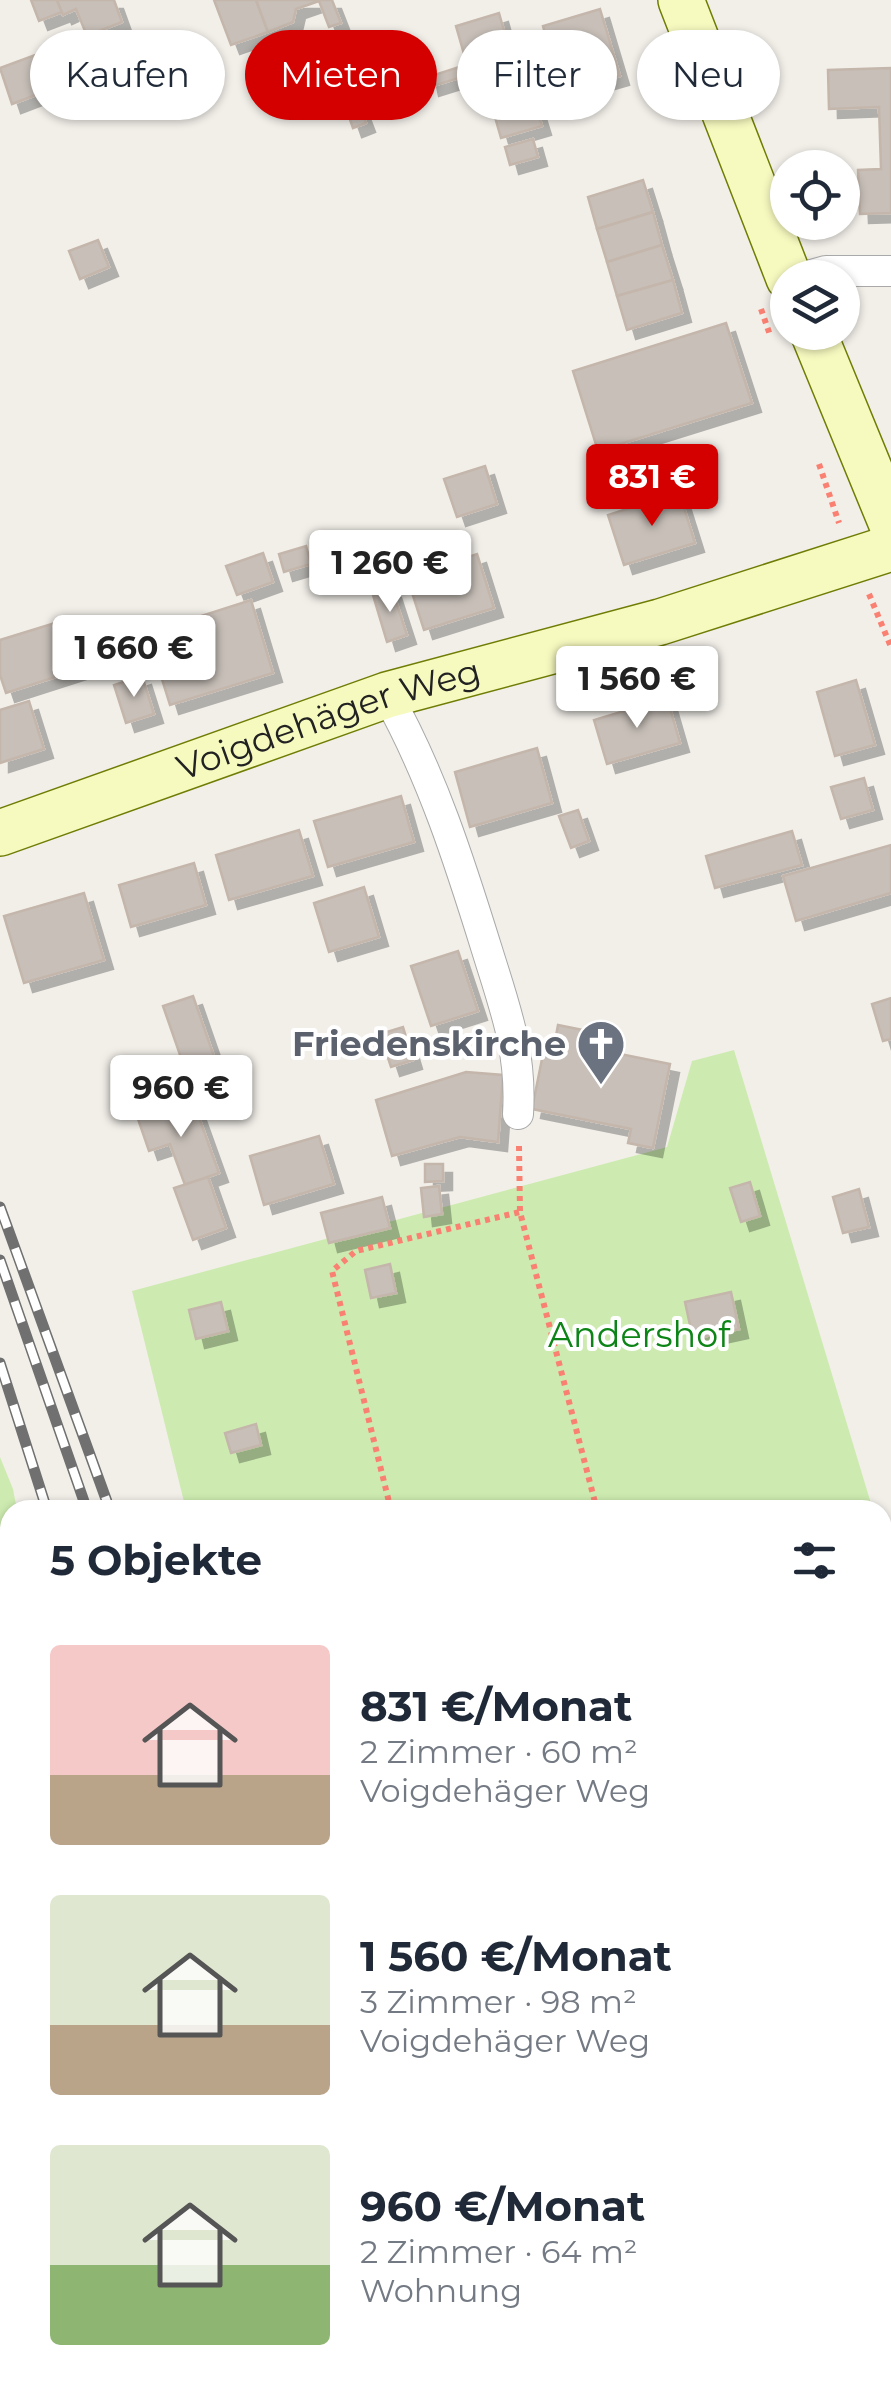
<!DOCTYPE html>
<html lang="de">
<meta charset="utf-8">
<style>
body{margin:0;font-family:Montserrat,sans-serif;background:#f2f2f3;color:#1f2937;height:100vh;display:flex;flex-direction:column;font-size:38px;white-space:nowrap}
*{box-sizing:border-box;margin:0}
p{font-size:32px;color:#747a83}
.icon{flex:none;width:55px;height:55px;fill:none;stroke:currentColor;stroke-width:2;stroke-linecap:round;stroke-linejoin:round}
.map{position:relative;flex:1;overflow:hidden}
.side{position:absolute;left:0px;top:1500px;width:892px;height:890px;display:flex;flex-direction:column;background:#fff;border-radius:30px 30px 0 0;box-shadow:0 2px 8px #0004}
.side>*{flex:none}
.banner{position:absolute;left:30px;top:30px;width:832px;height:90px;display:flex;gap:20px}
.fabs{position:absolute;left:770px;top:150px;display:grid;gap:20px}
.fabs a{display:grid;place-items:center;width:90px;height:90px;border-radius:50%;background:#fff;box-shadow:0 2px 8px #0004;font-size:50px}
.price{position:absolute;translate:-50% -85px;padding:0 22px;border-radius:10px;background:#fff;color:#222;font-size:32px;line-height:65px;filter:drop-shadow(0 2px 5px #0008)}
.price::after{content:'';position:absolute;left:50%;top:60px;width:30px;height:22px;margin-left:-15px;background:inherit;clip-path:polygon(0 0,100% 0,50% 100%)}
.price.active{background:#d40000;color:#fff}
ul{padding:0;list-style:none}
li{display:flex;align-items:center;gap:30px;height:250px;padding:0 50px}
li span{display:grid;place-items:center;flex:none;width:280px;height:200px;border-radius:10px;color:#555}
li>.icon{margin-inline-start:auto}
span .icon{width:120px;height:120px;fill:#fffc;stroke-width:1}
li b{font-size:42px}
h2{display:flex;justify-content:space-between;align-items:center;height:120px;padding:0 50px;font-size:42px}
.tag{padding:0 35px;border-radius:45px;background:#fff;box-shadow:0 2px 8px #0004;font-size:35px;line-height:90px}
.tag.active{background:#d40000;color:#fff}
.map>svg:first-child{display:block}
.grass{fill:#cdebb0}
.building{fill:#c7bfb8;stroke:#c4b6ab;stroke-width:2.5;filter:url(#shadow)}
.lines{fill:none;stroke-linecap:round;stroke-linejoin:round}
.street-casing{stroke:#a9a9a9;stroke-width:32}
.secondary-casing{stroke:#707d05;stroke-width:48}
.path{stroke:#fa8072;stroke-width:6;stroke-dasharray:5 5;stroke-linecap:butt}
.street{stroke:#fff;stroke-width:30}
.secondary{stroke:#f7fabf;stroke-width:45}
.rail-casing{stroke:#707070;stroke-width:11}
.rail{stroke:#fff;stroke-width:8;stroke-dasharray:22;stroke-linecap:butt}
.labels{text-anchor:middle;stroke-width:8;stroke-linejoin:round;paint-order:stroke}
.street-label{font-size:35px;fill:#222;stroke:#fff}
.worship-label{font-size:35px;font-weight:bold;fill:#5b616d;stroke:#fff;text-anchor:end}
.park-label{font-size:35px;fill:#0c8416;stroke:#fff}
</style>
<div class="map">
<svg width="891" height="2390" viewBox="0 0 891 2390">
<defs>
<filter id="shadow"><feDropShadow dx="9" dy="9" stdDeviation="0" flood-color="#0004"/></filter>
</defs>
<rect width="100%" height="100%" fill="#f2efe9"/>
<g class="grass">
<polygon points="734,1050 873,1510 186,1510 132,1291 667,1147 692,1061"/>
<polygon points="0,1457 13,1489 17,1510 10,1510 10,2380 392,2380 396,2390 0,2390"/>
<polygon points="883,1540 891,1567 891,2390 433,2390 429,2380 882,2380"/>
</g>
<g class="building">
<polygon points="31,0 57,0 62,12 39,21"/>
<polygon points="57,0 114,0 122,22 87,36 76,9 63,15"/>
<polygon points="214,0 256,0 268,32 231,45"/>
<polygon points="256,0 332,0 341,23 329,27 319,1 296,9 293,22 268,32"/>
<polygon points="600,9 620,76 561,93 556,76 536,82 527,47 547,41 543,26"/>
<polygon points="499,13 510,52 527,47 536,82 529,84 542,126 501,138 478,58 466,61 456,26"/>
<polygon points="111,48 122,75 103,82 93,55"/>
<polygon points="35,55 49,90 12,104 0,68"/>
<polygon points="459,67 462,77 430,87 428,77"/>
<polygon points="891,68 891,213 860,214 858,170 881,169 879,107 829,109 828,70"/>
<polygon points="353,89 366,123 353,128 341,94"/>
<polygon points="533,139 538,157 510,165 505,147"/>
<polygon points="643,180 653,212 597,229 588,197"/>
<polygon points="653,212 662,245 607,262 597,229"/>
<polygon points="98,240 109,267 80,279 69,251"/>
<polygon points="662,245 673,280 617,296 607,262"/>
<polygon points="673,280 682,313 627,330 617,296"/>
<polygon points="726,323 752,403 598,451 573,371"/>
<polygon points="485,466 497,504 457,517 444,479"/>
<polygon points="679,492 695,543 624,565 608,515"/>
<polygon points="306,546 311,564 284,572 279,554"/>
<polygon points="263,553 273,582 237,595 226,566"/>
<polygon points="477,554 494,608 424,630 407,577"/>
<polygon points="392,589 407,635 387,642 373,595"/>
<polygon points="251,600 273,673 170,705 157,663 207,647 198,617"/>
<polygon points="71,618 87,667 6,693 0,675 0,640"/>
<polygon points="142,676 154,714 126,723 114,685"/>
<polygon points="856,680 875,745 835,756 817,692"/>
<polygon points="667,698 680,743 607,764 594,720"/>
<polygon points="29,701 44,749 0,763 0,710"/>
<polygon points="537,748 552,803 470,827 455,772"/>
<polygon points="864,778 873,810 841,819 831,787"/>
<polygon points="401,796 414,842 328,867 314,821"/>
<polygon points="578,810 589,841 571,848 559,816"/>
<polygon points="299,830 313,876 229,900 216,855"/>
<polygon points="792,831 802,865 715,888 706,856"/>
<polygon points="891,845 891,893 796,921 783,876"/>
<polygon points="194,863 206,905 131,927 119,885"/>
<polygon points="364,887 379,937 329,952 314,903"/>
<polygon points="84,893 104,960 24,983 4,916"/>
<polygon points="458,951 478,1011 431,1026 411,966"/>
<polygon points="193,996 217,1065 187,1075 163,1006"/>
<polygon points="891,998 891,1039 883,1041 872,1004"/>
<polygon points="558,1025 593,1032 590,1048 670,1064 653,1148 628,1143 631,1129 532,1109 546,1039 555,1041"/>
<polygon points="403,1027 413,1060 391,1067 380,1034"/>
<polygon points="466,1072 503,1075 498,1142 460,1137 392,1156 376,1100"/>
<polygon points="192,1098 219,1173 185,1185 170,1144 149,1151 138,1119"/>
<polygon points="319,1136 334,1184 264,1205 250,1156"/>
<polygon points="425,1164 443,1164 443,1181 425,1182"/>
<polygon points="208,1177 226,1228 193,1240 174,1188"/>
<polygon points="750,1182 760,1216 741,1222 730,1188"/>
<polygon points="439,1186 442,1214 424,1217 421,1188"/>
<polygon points="859,1189 869,1227 843,1233 833,1197"/>
<polygon points="382,1197 390,1228 329,1243 321,1213"/>
<polygon points="390,1264 396,1293 371,1298 365,1270"/>
<polygon points="731,1292 739,1329 693,1339 685,1302"/>
<polygon points="221,1302 228,1331 196,1339 189,1310"/>
<polygon points="256,1424 261,1445 231,1453 225,1433"/>
<polygon points="891,2158 891,2210 882,2213 882,2161"/>
</g>
<g class="lines">
<g class="street-casing">
<g id="street">
<polyline points="801,278 826,271 891,271"/>
<path d="M387,695C432,775 460,863 487,950C505,1008 522,1052 518,1114"/>
</g>
</g>
<g class="secondary-casing">
<g id="secondary">
<polyline points="681,0 789,278"/>
<polyline points="813,332 891,522"/>
<path id="s1" d="M0,833L387,695L660,622L891,548"/>
</g>
</g>
<g class="path">
<polyline points="761,309 770,335"/>
<polyline points="819,464 839,523"/>
<polyline points="869,594 891,647"/>
<polyline points="519,1146 520,1212 597,1510"/>
<polyline points="391,1510 332,1271 356,1251 520,1212"/>
<polyline points="0,1626 10,1646"/>
<polyline points="882,1827 891,1825"/>
<polyline points="882,2061 891,2083"/>
<polyline points="305,2380 309,2390"/>
<polyline points="495,2390 495,2380"/>
</g>
<use href="#street" class="street"/>
<use href="#secondary" class="secondary"/>
<g class="rail-casing">
<g id="rail">
<polyline points="0,1207 110,1510"/>
<polyline points="0,1260 87,1510"/>
<polyline points="0,1363 47,1510"/>
<polyline points="180,2380 180,2390"/>
<polyline points="392,2380 396,2390"/>
<polyline points="417,2380 420,2390"/>
</g>
</g>
<use href="#rail" class="rail"/>
</g>
<defs>
<g id="church-pin" transform="scale(2.5)"><path d="M0 17L-7.5 6A9.5 9.5 0 1 1 7.5 6Z" fill="#6b7280" stroke="#fff"/><path d="M-1.2-6h2.4v3.5h3.3v2.4h-3.3V6h-2.4V-.1h-3.3v-2.4h3.3Z" fill="#fff"/></g>
</defs>
<g fill-rule="evenodd">
<use href="#church-pin" x="601" y="1044"/>
</g>
<g class="labels">
<g class="street-label">
<text dy="12" stroke="none"><textPath href="#s1" startOffset="348">Voigdehäger Weg</textPath></text>
</g>
<g class="worship-label">
<text x="566" y="1056">Friedenskirche</text>
</g>
<g class="park-label">
<text x="639" y="1347">Andershof</text>
</g>
</g>
</svg>
<div class="fabs">
<a><svg class="icon" aria-label="locate" viewBox="0 0 24 24"><circle cx="12" cy="12" r="6"/><path d="M12 2v4M12 18v4M2 12h4M18 12h4"/></svg></a>
<a><svg class="icon" aria-label="layers" viewBox="0 0 24 24"><path d="M12 4l9 5-9 5-9-5zM3 14l9 5 9-5"/></svg></a>
</div>
<b class="price active" style="left:652px;top:529px">831 €</b>
<b class="price" style="left:390px;top:615px">1 260 €</b>
<b class="price" style="left:134px;top:700px">1 660 €</b>
<b class="price" style="left:637px;top:731px">1 560 €</b>
<b class="price" style="left:181px;top:1140px">960 €</b>
<div class="banner">
<a class="tag">Kaufen</a>
<a class="tag active">Mieten</a>
<a class="tag">Filter</a>
<a class="tag">Neu</a>
</div>
<section class="side">
<h2>5 Objekte<svg class="icon" aria-label="filters" viewBox="0 0 24 24"><path d="M4 7h16M4 17h16"/><circle cx="9" cy="7" r="2"/><circle cx="15" cy="17" r="2"/></svg></h2>
<ul>
<li><span style="background:linear-gradient(#f6c9c9 65%,#b9a48a 0)"><svg class="icon" aria-label="home" viewBox="0 0 24 24"><path d="M3 11l9-7 9 7M6 9v11h12V9"/></svg></span><div><b>831 €/Monat</b><p>2 Zimmer · 60 m²</p><p>Voigdehäger Weg</p></div></li>
<li><span style="background:linear-gradient(#dfe7d0 65%,#b9a48a 0)"><svg class="icon" aria-label="home" viewBox="0 0 24 24"><path d="M3 11l9-7 9 7M6 9v11h12V9"/></svg></span><div><b>1 560 €/Monat</b><p>3 Zimmer · 98 m²</p><p>Voigdehäger Weg</p></div></li>
<li><span style="background:linear-gradient(#dfe7d0 60%,#8fb573 0)"><svg class="icon" aria-label="home" viewBox="0 0 24 24"><path d="M3 11l9-7 9 7M6 9v11h12V9"/></svg></span><div><b>960 €/Monat</b><p>2 Zimmer · 64 m²</p><p>Wohnung</p></div></li>
</ul>
</section>
</div>
